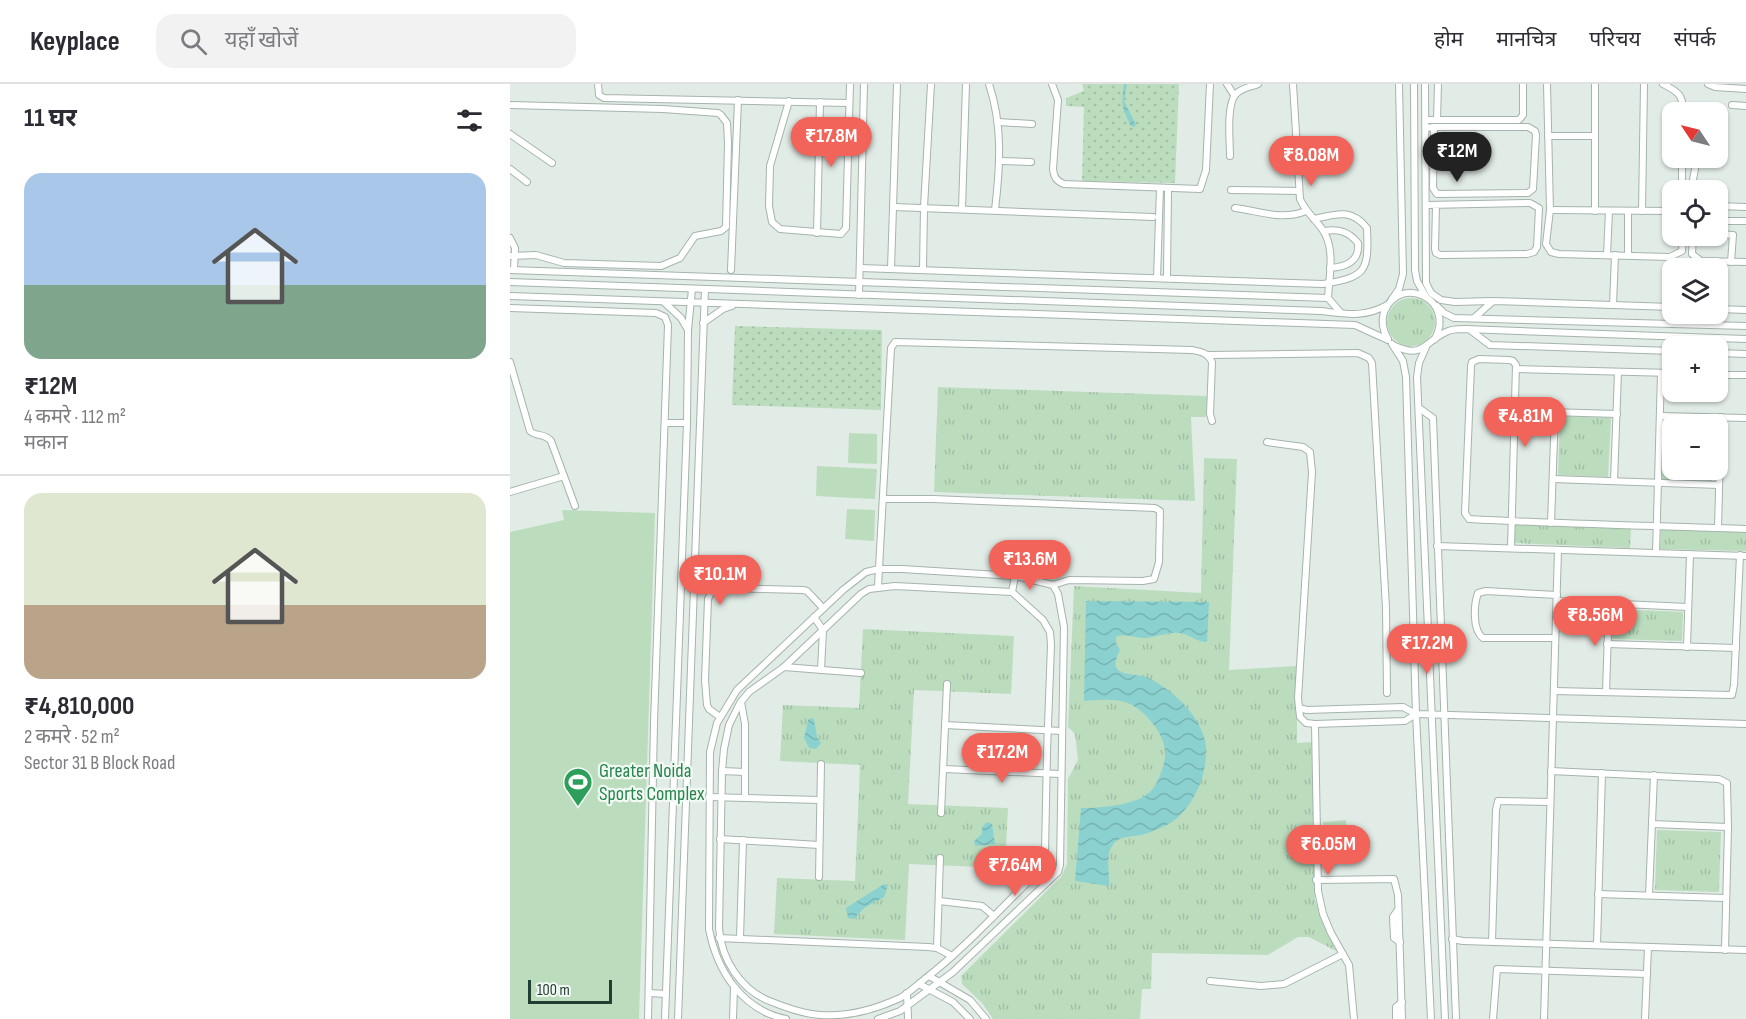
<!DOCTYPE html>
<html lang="hi">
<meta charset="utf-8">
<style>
body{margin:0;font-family:"Sofia Sans Condensed","Noto Sans Devanagari",sans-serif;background:#f2f2f3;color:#2b2b33;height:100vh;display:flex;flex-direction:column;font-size:22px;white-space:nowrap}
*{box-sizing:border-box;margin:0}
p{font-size:20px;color:#7c7c81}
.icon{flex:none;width:33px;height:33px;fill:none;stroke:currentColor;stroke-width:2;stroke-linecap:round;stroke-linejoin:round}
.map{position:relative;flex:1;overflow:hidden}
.drawer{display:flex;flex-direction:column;background:#fff;width:510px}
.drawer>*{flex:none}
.needle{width:39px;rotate:305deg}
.buttons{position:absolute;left:1152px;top:18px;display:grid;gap:12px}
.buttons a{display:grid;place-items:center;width:66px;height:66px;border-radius:12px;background:#fff;box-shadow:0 2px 4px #0004;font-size:30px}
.scale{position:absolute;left:18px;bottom:15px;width:84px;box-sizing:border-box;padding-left:6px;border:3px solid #223d31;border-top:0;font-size:16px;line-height:21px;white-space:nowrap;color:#223d31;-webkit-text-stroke:4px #f2f9f4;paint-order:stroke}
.price{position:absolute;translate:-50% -51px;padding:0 14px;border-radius:21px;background:#f2645a;color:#fff;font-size:20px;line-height:39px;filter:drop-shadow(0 2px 3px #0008)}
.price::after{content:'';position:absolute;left:50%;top:36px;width:18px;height:14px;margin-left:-9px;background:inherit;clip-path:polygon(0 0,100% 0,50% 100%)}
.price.selected{background:#222;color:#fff}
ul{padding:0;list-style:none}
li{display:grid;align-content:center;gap:12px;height:318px;padding:0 24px}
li+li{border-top:2px solid #e1e1e2}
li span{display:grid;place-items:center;height:186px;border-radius:18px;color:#555}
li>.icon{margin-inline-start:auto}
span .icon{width:108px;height:108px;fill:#fffc;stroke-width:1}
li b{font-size:26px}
h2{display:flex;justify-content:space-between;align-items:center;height:72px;padding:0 24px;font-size:26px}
header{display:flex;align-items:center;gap:36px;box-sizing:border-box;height:84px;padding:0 30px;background:#fff;border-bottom:2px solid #e1e1e2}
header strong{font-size:28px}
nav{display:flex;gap:33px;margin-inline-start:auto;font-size:21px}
.search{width:420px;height:54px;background:#f2f2f3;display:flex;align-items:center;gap:15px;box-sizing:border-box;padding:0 21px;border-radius:18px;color:#7c7c81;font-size:22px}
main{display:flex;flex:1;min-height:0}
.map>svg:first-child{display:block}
.grass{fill:url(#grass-dots)}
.park{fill:url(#park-tufts)}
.pitch{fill:#bbddbe}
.water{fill:url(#water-waves)}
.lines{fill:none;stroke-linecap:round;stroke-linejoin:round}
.minor-casing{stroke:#a5b4ac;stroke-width:8}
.minor{stroke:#fff;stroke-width:6}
.labels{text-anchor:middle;stroke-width:4.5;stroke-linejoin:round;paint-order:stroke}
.leisure-label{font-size:20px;fill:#27864d;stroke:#f2f9f4;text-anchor:start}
</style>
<header>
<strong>Keyplace</strong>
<div class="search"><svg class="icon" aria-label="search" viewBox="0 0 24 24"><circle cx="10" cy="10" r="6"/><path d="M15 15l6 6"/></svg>यहाँ खोजें</div>
<nav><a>होम</a><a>मानचित्र</a><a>परिचय</a><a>संपर्क</a></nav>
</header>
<main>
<section class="drawer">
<h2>11 घर<svg class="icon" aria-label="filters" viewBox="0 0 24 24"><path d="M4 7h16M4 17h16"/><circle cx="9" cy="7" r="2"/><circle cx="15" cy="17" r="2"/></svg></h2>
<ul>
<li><span style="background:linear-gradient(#a9c7e8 60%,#7fa58c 0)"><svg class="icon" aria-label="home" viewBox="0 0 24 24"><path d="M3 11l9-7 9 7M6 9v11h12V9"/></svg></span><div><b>₹12M</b><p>4 कमरे · 112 m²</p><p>मकान</p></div></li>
<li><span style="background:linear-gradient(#dfe7d0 60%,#b9a48a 0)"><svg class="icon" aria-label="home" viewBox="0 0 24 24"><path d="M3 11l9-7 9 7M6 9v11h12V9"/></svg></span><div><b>₹4,810,000</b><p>2 कमरे · 52 m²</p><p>Sector 31 B Block Road</p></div></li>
</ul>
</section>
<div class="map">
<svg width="1236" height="935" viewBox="0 0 1236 935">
<defs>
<pattern id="grass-dots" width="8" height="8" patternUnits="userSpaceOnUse" patternTransform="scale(1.5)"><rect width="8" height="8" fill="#bbddbe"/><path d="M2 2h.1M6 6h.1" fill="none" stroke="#a0bfa4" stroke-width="1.8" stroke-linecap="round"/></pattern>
<pattern id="park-tufts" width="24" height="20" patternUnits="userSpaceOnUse" patternTransform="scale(1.5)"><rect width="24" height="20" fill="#bbddbe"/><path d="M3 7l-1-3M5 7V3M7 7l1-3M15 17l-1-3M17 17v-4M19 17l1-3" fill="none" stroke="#a0bfa4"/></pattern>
<pattern id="water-waves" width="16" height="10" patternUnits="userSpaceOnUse" patternTransform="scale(1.5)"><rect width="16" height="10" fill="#8ad1d0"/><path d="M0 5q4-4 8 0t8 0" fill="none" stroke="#77b4b3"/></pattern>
</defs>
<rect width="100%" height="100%" fill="#e2ece6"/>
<g class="grass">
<polygon points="572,0 669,0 665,99 572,97 574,23 556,22 556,14 574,7"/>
<polygon points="225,242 372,246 371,326 222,321"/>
</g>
<g class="park">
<circle cx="901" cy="238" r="24"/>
<polygon points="428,303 697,312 696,333 681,333 685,417 424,408"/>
<polygon points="1050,332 1101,334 1098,393 1048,391"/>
<polygon points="1154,336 1204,338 1204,340 1162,340 1162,386 1203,386 1202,397 1152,395"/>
<polygon points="694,374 727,375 719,586 787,582 787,659 803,658 805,816 813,840 828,868 799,853 788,853 758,871 642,869 641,905 632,905 630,935 483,935 472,919 452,900 451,892 551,793 557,780 558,695 568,676 565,650 558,643 564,502 691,509"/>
<polygon points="1004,440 1121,445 1120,464 1003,459"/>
<polygon points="1151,445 1236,447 1236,467 1150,465"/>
<polygon points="1103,525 1173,528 1172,557 1102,555"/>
<polygon points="353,545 504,552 501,610 404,606 398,720 498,724 495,784 399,780 395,856 264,850 267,794 345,797 350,681 270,677 273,621 349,624"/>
<polygon points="1147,746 1211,748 1209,808 1145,806"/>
</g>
<g class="pitch">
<polygon points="339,349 367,350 367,380 338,379"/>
<polygon points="307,382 367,385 365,415 306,412"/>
<polygon points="337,425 365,426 364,457 335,455"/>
<polygon points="52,426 145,429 129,935 0,935 0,448 54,436"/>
<polygon points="836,736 838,770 815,771 813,738"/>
</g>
<g class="water">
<path d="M614,0H617L614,17L626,41L624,43L621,42C612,24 611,20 614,0Z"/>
<path d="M576,517L699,518L697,558C688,558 683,553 674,550C661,546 648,553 635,554C625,554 616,549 606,553V559L610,566C608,571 604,578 606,583C610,592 628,590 636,593C661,604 694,634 696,663C697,687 688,713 671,730C663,740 647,746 635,750C626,753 613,751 605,758C594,769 600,788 599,802L565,797L571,724C591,724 617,722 635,712C641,709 646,700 649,694C652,686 656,676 655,667C654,649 636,628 620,620C607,614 588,616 574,617Z"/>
<polygon points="300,634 304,635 307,653 311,659 306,665 299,664 294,654 298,636"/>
<polygon points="477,738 482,740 485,760 465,762 464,757 472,750 472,743"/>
<polygon points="374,800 378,801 374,813 354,824 344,835 338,834 336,824"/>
</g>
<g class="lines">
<g class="minor-casing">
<g id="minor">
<polyline points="88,0 89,11 94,14 338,19"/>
<path d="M479,0C493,42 490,83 485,126"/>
<path d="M542,0L548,16L543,85C544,93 546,97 554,100L690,105L696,86L700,0"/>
<polyline points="717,0 724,11"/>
<path d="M783,0L790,115C795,127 805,135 812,145C826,164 819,192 818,214"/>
<polyline points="904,0 905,186 907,197 916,213"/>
<polyline points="915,0 916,199 921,209 931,216 945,218 983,217 1162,223"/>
<polyline points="1037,0 1040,126 1036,160 1041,168 1049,170 1160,173 1172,167 1173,152"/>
<polyline points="1085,0 1085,127"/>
<path d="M1153,0C1168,8 1173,10 1173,28"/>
<polyline points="1198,0 1205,3 1236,5"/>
<polyline points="279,17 260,82 259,122 262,138 270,145 331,150 336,144 340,0"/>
<polyline points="0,21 153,25 208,29 211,31 217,39 218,59 216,143 211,147 185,152 170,174 151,182 54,179 26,171 0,172"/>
<polyline points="1222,21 1236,22"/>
<polyline points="916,36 1009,36 1013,31 1013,0"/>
<polyline points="927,36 928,0"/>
<polyline points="488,38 522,40"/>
<polyline points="916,44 924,43 1018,43 1025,47 1026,51 1023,105 1018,109 927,110 923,104 924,43"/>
<polyline points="0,50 42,79"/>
<polyline points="1038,52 1085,52"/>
<path d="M720,72C720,58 716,20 726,10C731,4 741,3 748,0"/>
<polyline points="490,77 521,78"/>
<polyline points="0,85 17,98"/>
<polyline points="721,106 789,107"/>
<polyline points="1172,106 1172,74"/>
<polyline points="1181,106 1185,85"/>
<polyline points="917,121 1020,119 1029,124 1027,163 1024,168 1017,170 930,171 926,169 925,165 926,121"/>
<polyline points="1208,122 1236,123"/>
<polyline points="384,123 643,133"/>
<path d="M725,124C750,127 772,137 796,127"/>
<polyline points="452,125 456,0"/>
<polyline points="1040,126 1162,127"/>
<polyline points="1118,127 1118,171"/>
<polyline points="1132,127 1134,0"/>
<polyline points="1208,137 1236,137"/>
<polyline points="1211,137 1210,150 1223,151 1221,178"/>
<path d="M814,147C829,145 838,147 848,159C850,178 835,183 820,184"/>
<polyline points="307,149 310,18"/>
<polyline points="1183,152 1182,170 1191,177 1236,178"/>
<polyline points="0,154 5,164 4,186"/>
<polyline points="1097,171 1099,127"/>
<path d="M350,184L813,200C856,193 859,188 857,144C841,124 826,130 804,135"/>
<polyline points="381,185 387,0"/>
<polyline points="0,186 818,214 831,229"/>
<polyline points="221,186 228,16"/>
<polyline points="413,186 414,123 421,0"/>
<polyline points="647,194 650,104"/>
<polyline points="657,194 658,104"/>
<path d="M0,198L811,227C836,230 854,234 877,221"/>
<polyline points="349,211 354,0"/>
<polyline points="0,212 845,241 878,256"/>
<polyline points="882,215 889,205 893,190 889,0"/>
<polyline points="154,218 171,234 178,246"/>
<polyline points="1103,221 1105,171"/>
<polyline points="927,222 934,229 944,234 1236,242"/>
<polyline points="0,224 146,229 155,233 158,241 144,639 138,935"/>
<polyline points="1208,225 1236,226"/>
<polyline points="964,234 982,218"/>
<polyline points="193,239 213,225 222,222"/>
<polyline points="959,245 980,261 1162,267"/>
<path d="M878,255C873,247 871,238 874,228C890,189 946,215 925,255"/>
<polyline points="882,260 893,277 896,293 906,630 921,935"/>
<path d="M885,262C914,275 914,258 936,248C941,245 948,245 954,245L1236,255"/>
<polyline points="916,263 909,279 907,293 935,935"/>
<polyline points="1208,269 1236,270"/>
<polyline points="699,271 848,269 859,274 862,279 876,524 877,609"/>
<path d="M0,278L20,347C26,353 35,349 41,357L65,422"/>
<polyline points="1006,285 1162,289"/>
<polyline points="1208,291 1236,291"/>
<polyline points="909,324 923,334 946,935"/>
<polyline points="1005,327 1107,330"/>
<polyline points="1150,332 1236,334"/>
<polyline points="155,339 177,339"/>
<polyline points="757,358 793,363 800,368 802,388 788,614 790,633 796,639 805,640 895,637 906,630"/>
<polyline points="1043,395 1209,401"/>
<polyline points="1104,397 1108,288"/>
<polyline points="0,408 54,392"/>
<polyline points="374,415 423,415 645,424 650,427 649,478 644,495 633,497 559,496 543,501"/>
<polyline points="1041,439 1045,328"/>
<polyline points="1208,444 1211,333"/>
<polyline points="927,462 1236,472"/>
<path d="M1001,464L1006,281L1003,277L999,276L969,275L962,278L961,282L955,429L959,435C1051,440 1144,442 1236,445"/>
<polyline points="1146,469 1151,289"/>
<path d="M385,502L502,508L533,536L540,548L541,561L537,668L535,768L533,781L529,787C492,823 456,863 416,894C407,901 399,909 390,914C366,925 337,933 310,931C293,930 277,924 262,918C231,907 211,875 209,844L212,687L214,665L219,641L230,619L239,608L274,583L351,510L359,505Z"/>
<path d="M368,503L381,264L385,258L682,266C692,268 698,269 702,278L700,330L702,337"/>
<polyline points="502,508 505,492"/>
<polyline points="1047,517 1178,523"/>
<polyline points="304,533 313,546 311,586"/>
<path d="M1045,554H973C962,546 964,520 968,509L976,507L1047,511"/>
<polyline points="1097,560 1226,564"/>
<polyline points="1177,563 1180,470"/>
<polyline points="274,583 351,589"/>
<polyline points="1044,607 1222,611 1224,601 1230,471"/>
<polyline points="1096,608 1099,519"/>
<polyline points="231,618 235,640 235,713"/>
<polyline points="789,624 797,626 893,623 906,630 1236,640"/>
<polyline points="210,633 199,625 197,621 195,596 198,515 202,507 210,504 293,506 297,507 313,524"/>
<polyline points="805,640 808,807 813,830 821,849 839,881 844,935"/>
<polyline points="435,641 552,647"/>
<polyline points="434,685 550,690"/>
<polyline points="212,687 235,688"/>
<polyline points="1041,687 1209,695 1217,699 1218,743 1215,866"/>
<polyline points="199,713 310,716"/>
<polyline points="431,729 437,600"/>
<polyline points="1142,740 1218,743"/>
<polyline points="210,755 309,761"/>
<polyline points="309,793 311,680"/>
<polyline points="806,796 884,795 888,811 892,935"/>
<polyline points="1088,810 1215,814"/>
<polyline points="1139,811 1144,691"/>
<polyline points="429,817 472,822 484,832"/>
<polyline points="887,827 883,833 884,854 890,858"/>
<polyline points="209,854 418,863 427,864 442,872"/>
<polyline points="230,854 233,756"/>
<polyline points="942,855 953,857 1236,866"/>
<polyline points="982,858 986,726 988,717 1040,718"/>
<polyline points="1087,861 1092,689"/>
<polyline points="427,864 430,774"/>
<polyline points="419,892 460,916 476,935"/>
<polyline points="700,897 751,902 774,900 833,870"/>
<polyline points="409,900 443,918 460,935"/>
<polyline points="139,909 156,910"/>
<polyline points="397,909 398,935"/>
<polyline points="155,935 177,339 178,246 182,205"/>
<polyline points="168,935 195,205"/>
<polyline points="223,935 224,904"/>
<path d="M276,935C232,926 207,887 199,845L200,668L207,639L227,606L333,506L356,488L369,485H392L505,492L543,501L548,510L554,543L550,781L548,788L443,888L390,927L368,935"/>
<polyline points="886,935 886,923 892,918"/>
<polyline points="983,935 987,885 1137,890"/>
<polyline points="1034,935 1048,466"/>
<polyline points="1135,935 1138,863"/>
</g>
</g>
<use href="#minor" class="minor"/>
</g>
<defs>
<g id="stadium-pin" transform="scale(1.5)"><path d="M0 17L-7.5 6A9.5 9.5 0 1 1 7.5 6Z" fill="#2e9e5b" stroke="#f2f9f4"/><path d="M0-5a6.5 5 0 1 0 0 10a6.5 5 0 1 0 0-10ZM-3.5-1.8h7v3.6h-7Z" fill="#fff"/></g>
</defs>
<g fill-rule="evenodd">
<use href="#stadium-pin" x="68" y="698"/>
</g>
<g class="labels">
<g class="leisure-label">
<text x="89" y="693">Greater Noida<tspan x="89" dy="23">Sports Complex</tspan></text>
</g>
</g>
</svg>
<div class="buttons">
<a><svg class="needle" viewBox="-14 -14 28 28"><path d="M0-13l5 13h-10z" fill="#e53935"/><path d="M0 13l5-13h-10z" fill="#7c7c81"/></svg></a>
<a><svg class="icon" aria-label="locate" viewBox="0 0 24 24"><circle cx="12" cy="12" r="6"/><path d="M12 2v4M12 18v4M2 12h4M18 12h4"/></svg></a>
<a><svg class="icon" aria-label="layers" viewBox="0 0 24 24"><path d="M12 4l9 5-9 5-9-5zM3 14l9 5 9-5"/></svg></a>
<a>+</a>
<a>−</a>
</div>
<div class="scale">100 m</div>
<b class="price" style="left:321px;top:84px">₹17.8M</b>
<b class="price selected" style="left:947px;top:99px">₹12M</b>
<b class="price" style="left:801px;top:103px">₹8.08M</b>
<b class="price" style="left:1015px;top:364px">₹4.81M</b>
<b class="price" style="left:520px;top:507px">₹13.6M</b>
<b class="price" style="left:210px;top:522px">₹10.1M</b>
<b class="price" style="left:1085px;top:563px">₹8.56M</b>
<b class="price" style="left:917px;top:591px">₹17.2M</b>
<b class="price" style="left:492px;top:700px">₹17.2M</b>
<b class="price" style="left:818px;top:792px">₹6.05M</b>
<b class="price" style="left:505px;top:813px">₹7.64M</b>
</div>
</main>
